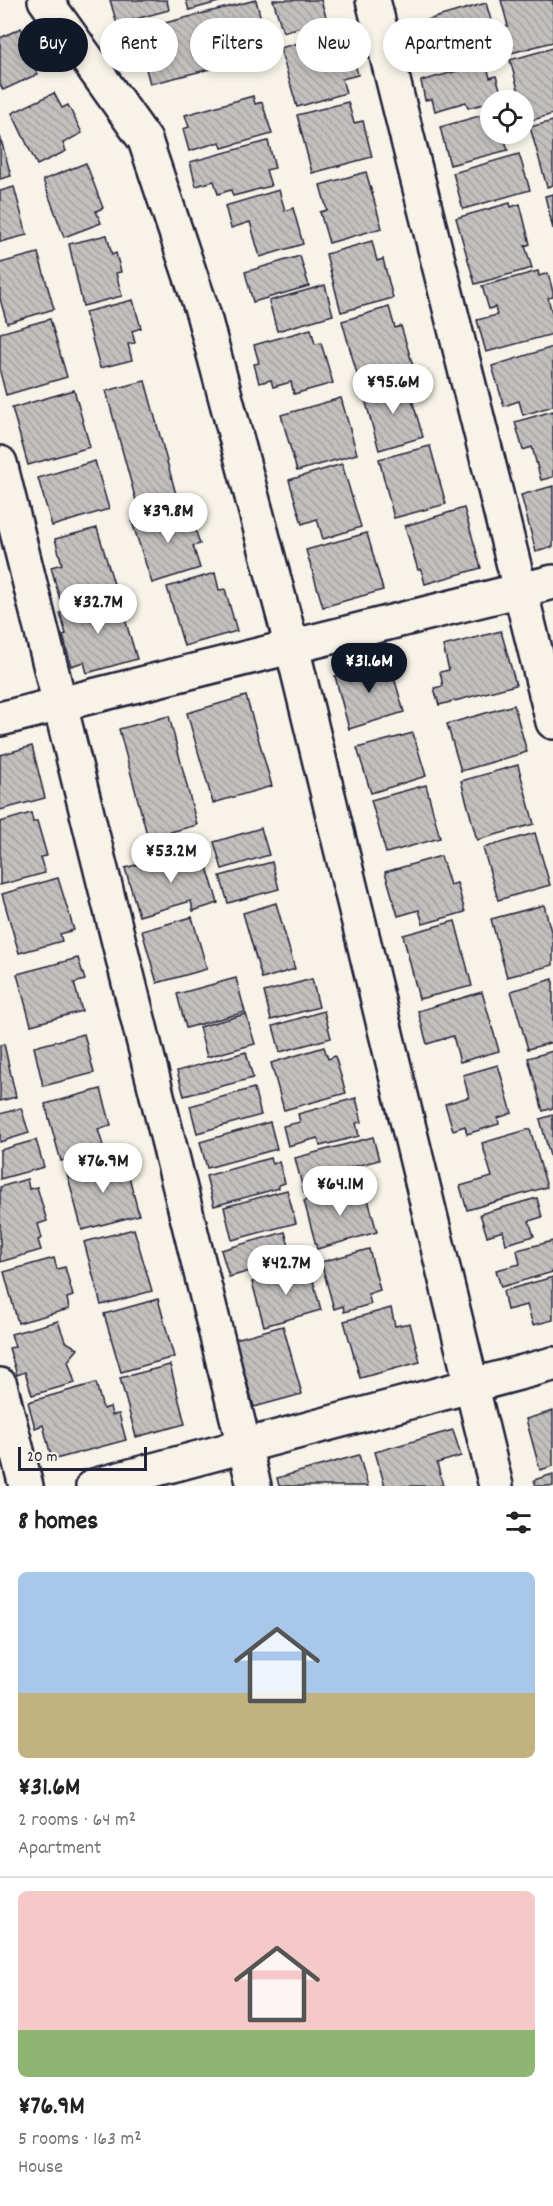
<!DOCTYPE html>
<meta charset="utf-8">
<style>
body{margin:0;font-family:Dekko,sans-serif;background:#f6f6f6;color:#222;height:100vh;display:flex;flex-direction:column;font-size:22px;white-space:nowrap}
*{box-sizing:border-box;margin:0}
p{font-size:20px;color:#767676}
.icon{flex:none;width:33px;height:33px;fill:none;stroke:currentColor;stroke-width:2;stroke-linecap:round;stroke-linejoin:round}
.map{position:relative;height:1486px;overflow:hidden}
.drawer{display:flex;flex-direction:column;background:#fff;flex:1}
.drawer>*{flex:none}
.banner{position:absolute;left:18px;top:18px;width:518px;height:54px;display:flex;gap:12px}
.fabs{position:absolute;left:480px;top:90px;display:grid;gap:12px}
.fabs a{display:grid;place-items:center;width:54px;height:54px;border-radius:50%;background:#fff;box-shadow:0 3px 9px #0003;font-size:30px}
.scale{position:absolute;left:18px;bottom:15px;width:129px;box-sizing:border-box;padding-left:6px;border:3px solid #22223b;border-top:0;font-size:16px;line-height:21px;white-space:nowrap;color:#22223b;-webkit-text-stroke:4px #f7f3e8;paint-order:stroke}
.price{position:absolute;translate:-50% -51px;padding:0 14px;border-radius:21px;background:#fff;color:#222;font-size:20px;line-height:39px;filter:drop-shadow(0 2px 3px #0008)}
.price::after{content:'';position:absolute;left:50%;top:36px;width:18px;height:14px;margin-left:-9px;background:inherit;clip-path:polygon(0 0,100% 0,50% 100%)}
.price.selected{background:#111827;color:#fff}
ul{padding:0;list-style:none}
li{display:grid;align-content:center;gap:12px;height:318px;padding:0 18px}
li+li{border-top:2px solid #e0e0e0}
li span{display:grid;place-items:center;height:186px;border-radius:9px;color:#555}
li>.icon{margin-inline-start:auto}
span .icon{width:108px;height:108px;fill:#fffc;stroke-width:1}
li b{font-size:26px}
h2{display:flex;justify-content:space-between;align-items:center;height:72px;padding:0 18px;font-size:26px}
.pill{padding:0 21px;border-radius:27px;background:#fff;box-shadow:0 3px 9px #0003;font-size:21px;line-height:54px}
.pill.selected{background:#111827;color:#fff}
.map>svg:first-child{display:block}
.building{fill:url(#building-back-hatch);stroke:#22223b;stroke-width:1.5}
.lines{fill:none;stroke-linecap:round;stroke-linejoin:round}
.street-casing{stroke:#22223b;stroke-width:38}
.secondary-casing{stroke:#22223b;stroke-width:38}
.street{stroke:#f7f3e8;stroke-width:33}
.secondary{stroke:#f7f3e8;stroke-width:33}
</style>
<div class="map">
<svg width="553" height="1486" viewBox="0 0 553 1486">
<defs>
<pattern id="building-back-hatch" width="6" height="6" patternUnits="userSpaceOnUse" patternTransform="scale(1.5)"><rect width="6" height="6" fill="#c2bfbd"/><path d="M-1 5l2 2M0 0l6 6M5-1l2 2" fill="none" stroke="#a6a4a3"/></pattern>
</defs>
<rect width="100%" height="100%" fill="#f7f3e8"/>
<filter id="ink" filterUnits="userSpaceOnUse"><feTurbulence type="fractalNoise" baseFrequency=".0167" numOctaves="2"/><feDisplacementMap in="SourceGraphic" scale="12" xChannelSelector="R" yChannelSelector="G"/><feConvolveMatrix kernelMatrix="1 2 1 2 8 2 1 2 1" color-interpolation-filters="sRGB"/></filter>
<g filter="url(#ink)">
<g class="building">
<polygon points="110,0 167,0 169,10 117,24"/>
<polygon points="186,0 226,0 189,10"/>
<polygon points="256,0 270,54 150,84 139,42 132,44 129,32"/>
<polygon points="273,0 321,0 327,20 283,32"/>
<polygon points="501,0 553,0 553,42 511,53 503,27 508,26"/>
<polygon points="486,3 500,52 427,72 413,24"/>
<polygon points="345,24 358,75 342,79 346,93 297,107 280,48 313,39 312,33"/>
<polygon points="21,28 32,53 28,54 38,74 3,90 0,84 0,38"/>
<polygon points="553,48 553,114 526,122 524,100 521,100 510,60"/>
<polygon points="486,63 490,78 496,76 503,99 468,108 466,102 435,111 432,99 425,100 421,81"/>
<polygon points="54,93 62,108 68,105 82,133 63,143 66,151 37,165 12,113"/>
<polygon points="253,96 255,104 262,102 272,134 222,148 220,142 189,151 183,129 189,127 185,115"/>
<polygon points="348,102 354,123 363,121 372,157 312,173 297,115"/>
<polygon points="490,113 490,134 503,134 508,150 450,165 440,127"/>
<polygon points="553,121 553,185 547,187 530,127"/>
<polygon points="0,136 11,176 0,179"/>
<polygon points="268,141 275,168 266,170 271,186 233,196 231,190 218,194 214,181 196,186 190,162"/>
<polygon points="519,154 530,190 463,209 453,173"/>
<polygon points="86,163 103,208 96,211 101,223 64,237 43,180"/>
<polygon points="366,172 382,228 329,243 320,212 327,210 320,185"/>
<polygon points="14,187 27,235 0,242 0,191"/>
<polygon points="279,190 285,211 293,208 303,244 260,257 250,222 231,228 225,206"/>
<polygon points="553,194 553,229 545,196"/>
<polygon points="510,203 511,207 520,204 530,244 525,246 532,268 475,284 456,218"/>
<polygon points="107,235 112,255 116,253 121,272 116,273 122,296 83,306 69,244"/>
<polygon points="372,241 377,261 383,259 393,298 341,312 326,254"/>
<polygon points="38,253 54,309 7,323 0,299 0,263"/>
<polygon points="300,256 309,286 253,302 245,272"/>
<polygon points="538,271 539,276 548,273 553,292 553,297 548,298 553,317 553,334 486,352 477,320 497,315 495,307 489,309 482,286"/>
<polygon points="325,285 333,315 277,331 269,301"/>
<polygon points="133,300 141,328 132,331 135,343 128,344 132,360 100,368 85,312"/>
<polygon points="389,307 395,328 401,326 413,366 359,381 342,321"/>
<polygon points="50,319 67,377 6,395 0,372 0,333"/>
<polygon points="311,329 315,344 321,343 333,383 294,394 291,382 273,387 271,380 259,383 254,364 259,363 254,345"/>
<polygon points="553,347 553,406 523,415 519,401 504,406 492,366"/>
<polygon points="406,379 423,437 379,450 363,392"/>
<polygon points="145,381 177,498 138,508 106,391"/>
<polygon points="74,390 90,447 28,465 12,408"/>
<polygon points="341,398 357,454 297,471 281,415"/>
<polygon points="553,411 553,477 541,480 532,447 523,450 515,422"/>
<polygon points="430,446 446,504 394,518 379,459"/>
<polygon points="95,461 109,509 52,526 38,478"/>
<polygon points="342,464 361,527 323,539 317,519 302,524 289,480"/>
<polygon points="553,486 553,547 536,552 521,495"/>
<polygon points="181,506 184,515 190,513 200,544 193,546 200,568 152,583 132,522"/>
<polygon points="464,508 481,568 425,584 421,569 418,570 405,526"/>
<polygon points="97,528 114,584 60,600 51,567 62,564 55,539"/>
<polygon points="367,533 383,590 323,607 306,550"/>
<polygon points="215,573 219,590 225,589 237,631 184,646 167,587"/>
<polygon points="118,596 137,659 87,673 84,662 71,666 63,635 66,634 60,613"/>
<polygon points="501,631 516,685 439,705 434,688 443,686 440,672 449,670 443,646"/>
<polygon points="389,660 404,712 349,729 335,676"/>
<polygon points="246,696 272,786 213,803 187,713"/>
<polygon points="514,705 527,752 461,771 447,724"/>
<polygon points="169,716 197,825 148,838 119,729"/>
<polygon points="413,733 426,776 371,793 357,748"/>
<polygon points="32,746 45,798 0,810 0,755"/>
<polygon points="518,765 534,824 477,840 461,781"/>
<polygon points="426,785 440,838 386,853 371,800"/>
<polygon points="31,813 33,822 37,821 47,856 40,857 45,873 0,885 0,822"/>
<polygon points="261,828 269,855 222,869 214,842"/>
<polygon points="535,833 550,885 498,900 483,848"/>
<polygon points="193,849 199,869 207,867 218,903 193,911 191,901 139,916 125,868"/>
<polygon points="441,856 450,885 457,883 465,912 423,924 419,910 398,916 385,872"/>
<polygon points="272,862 279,889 228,903 220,876"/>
<polygon points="58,878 74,930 60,934 62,941 19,953 2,894"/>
<polygon points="276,903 295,969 262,979 243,913"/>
<polygon points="544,905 553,939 553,965 507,977 491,919"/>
<polygon points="192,917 207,969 157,983 142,931"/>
<polygon points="455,921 472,986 419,999 403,935"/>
<polygon points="78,958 85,980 74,983 82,1011 31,1025 17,974"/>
<polygon points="236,978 245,1012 186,1028 177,994"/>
<polygon points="312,979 319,1007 271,1020 264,992"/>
<polygon points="553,979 553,1042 528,1049 511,991"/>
<polygon points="482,992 499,1051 460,1062 453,1036 427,1044 418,1011"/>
<polygon points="324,1011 331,1038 280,1052 273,1026"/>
<polygon points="246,1014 255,1044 207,1057 199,1027"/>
<polygon points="84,1034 94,1073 43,1086 34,1047"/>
<polygon points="4,1044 16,1097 0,1101 0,1045"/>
<polygon points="324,1047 328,1059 335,1056 346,1093 284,1110 271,1063"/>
<polygon points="553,1051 553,1108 543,1111 528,1058"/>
<polygon points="246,1052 253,1078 184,1096 177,1071"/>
<polygon points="498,1065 512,1113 498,1118 499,1124 467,1134 465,1126 453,1130 445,1104 469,1097 463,1075"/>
<polygon points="254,1088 261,1115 197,1133 190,1106"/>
<polygon points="101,1089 111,1125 98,1129 104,1149 61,1161 45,1104"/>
<polygon points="356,1098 362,1122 356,1123 359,1136 320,1146 318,1138 288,1146 283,1126 300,1122 298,1114"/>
<polygon points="21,1108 29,1133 0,1142 0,1114"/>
<polygon points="553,1115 553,1167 540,1119"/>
<polygon points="270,1122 277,1149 207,1168 200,1142"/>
<polygon points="530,1129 547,1187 467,1210 460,1186 492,1177 482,1143"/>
<polygon points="373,1137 379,1160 323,1175 326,1187 304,1193 295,1158"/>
<polygon points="36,1140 44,1167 0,1179 0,1150"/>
<polygon points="124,1157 139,1215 82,1230 67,1173"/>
<polygon points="270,1158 272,1164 279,1162 285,1183 279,1185 279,1188 214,1206 206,1176"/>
<polygon points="27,1179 29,1189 37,1187 47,1221 38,1224 42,1238 38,1240 41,1250 0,1262 0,1187"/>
<polygon points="364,1185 377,1232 317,1249 304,1201"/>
<polygon points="287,1190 296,1223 232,1240 224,1207"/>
<polygon points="537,1198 542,1217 529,1221 534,1236 506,1244 503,1231 487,1236 480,1214"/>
<polygon points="134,1229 152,1291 101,1305 84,1242"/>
<polygon points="285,1232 293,1259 229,1277 221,1250"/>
<polygon points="553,1241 553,1272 501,1287 496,1270 520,1264 517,1250"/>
<polygon points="369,1249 380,1290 368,1294 371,1304 344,1312 343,1306 334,1309 321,1262"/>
<polygon points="54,1258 57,1269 65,1267 73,1296 67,1298 69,1309 18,1323 4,1272"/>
<polygon points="309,1266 321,1310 264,1326 252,1282"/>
<polygon points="553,1277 553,1320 533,1325 527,1305 507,1310 503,1291"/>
<polygon points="158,1299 174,1357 121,1372 104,1314"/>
<polygon points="391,1308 395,1326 410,1323 420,1362 360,1378 344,1321"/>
<polygon points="58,1321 65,1341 78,1349 68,1361 75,1383 32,1395 25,1372 17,1375 9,1348 15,1347 11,1334"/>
<polygon points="283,1326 302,1394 254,1407 235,1339"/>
<polygon points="170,1365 185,1424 136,1437 120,1378"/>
<polygon points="96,1383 103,1409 110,1407 112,1415 119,1414 126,1440 52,1460 43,1425 35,1428 28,1402"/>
<polygon points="553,1411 553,1466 540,1470 526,1419"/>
<polygon points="453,1430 461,1456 437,1463 443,1486 385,1486 375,1452"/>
<polygon points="359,1455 368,1486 279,1486 277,1478"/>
<polygon points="553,1474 553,1486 536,1486 534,1480"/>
</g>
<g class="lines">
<g class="street-casing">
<g id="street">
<polyline points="373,0 553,722"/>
<polyline points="0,463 254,1486"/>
<polyline points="0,1385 26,1486"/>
</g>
</g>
<g class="secondary-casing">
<g id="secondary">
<polyline points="45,0 145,140 203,313 292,647 496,1486"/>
<polyline points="0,719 553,582"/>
<polyline points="93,1486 553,1364"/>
</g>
</g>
<use href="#street" class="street"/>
<use href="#secondary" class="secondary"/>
</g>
</g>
</svg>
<div class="fabs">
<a><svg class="icon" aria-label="locate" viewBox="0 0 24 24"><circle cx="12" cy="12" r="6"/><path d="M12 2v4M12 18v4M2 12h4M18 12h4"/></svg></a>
</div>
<div class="scale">20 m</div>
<b class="price" style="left:393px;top:415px">¥95.6M</b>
<b class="price" style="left:168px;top:544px">¥39.8M</b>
<b class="price" style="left:98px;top:635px">¥32.7M</b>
<b class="price selected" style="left:369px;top:694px">¥31.6M</b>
<b class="price" style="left:171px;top:884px">¥53.2M</b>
<b class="price" style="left:103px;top:1194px">¥76.9M</b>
<b class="price" style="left:340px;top:1217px">¥64.1M</b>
<b class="price" style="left:286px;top:1296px">¥42.7M</b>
<div class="banner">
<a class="pill selected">Buy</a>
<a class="pill">Rent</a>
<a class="pill">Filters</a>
<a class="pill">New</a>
<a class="pill">Apartment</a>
</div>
</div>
<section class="drawer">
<h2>8 homes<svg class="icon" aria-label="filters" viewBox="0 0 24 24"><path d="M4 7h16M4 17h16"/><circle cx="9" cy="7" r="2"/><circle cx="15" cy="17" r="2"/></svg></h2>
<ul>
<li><span style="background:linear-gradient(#a9c7e8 65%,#c2b280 0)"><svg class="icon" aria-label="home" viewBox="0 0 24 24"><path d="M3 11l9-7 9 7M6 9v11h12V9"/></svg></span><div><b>¥31.6M</b><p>2 rooms · 64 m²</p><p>Apartment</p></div></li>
<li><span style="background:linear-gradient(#f6c9c9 75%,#8fb573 0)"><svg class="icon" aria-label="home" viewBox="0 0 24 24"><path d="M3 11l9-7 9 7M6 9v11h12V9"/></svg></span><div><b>¥76.9M</b><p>5 rooms · 163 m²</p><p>House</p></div></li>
</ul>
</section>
